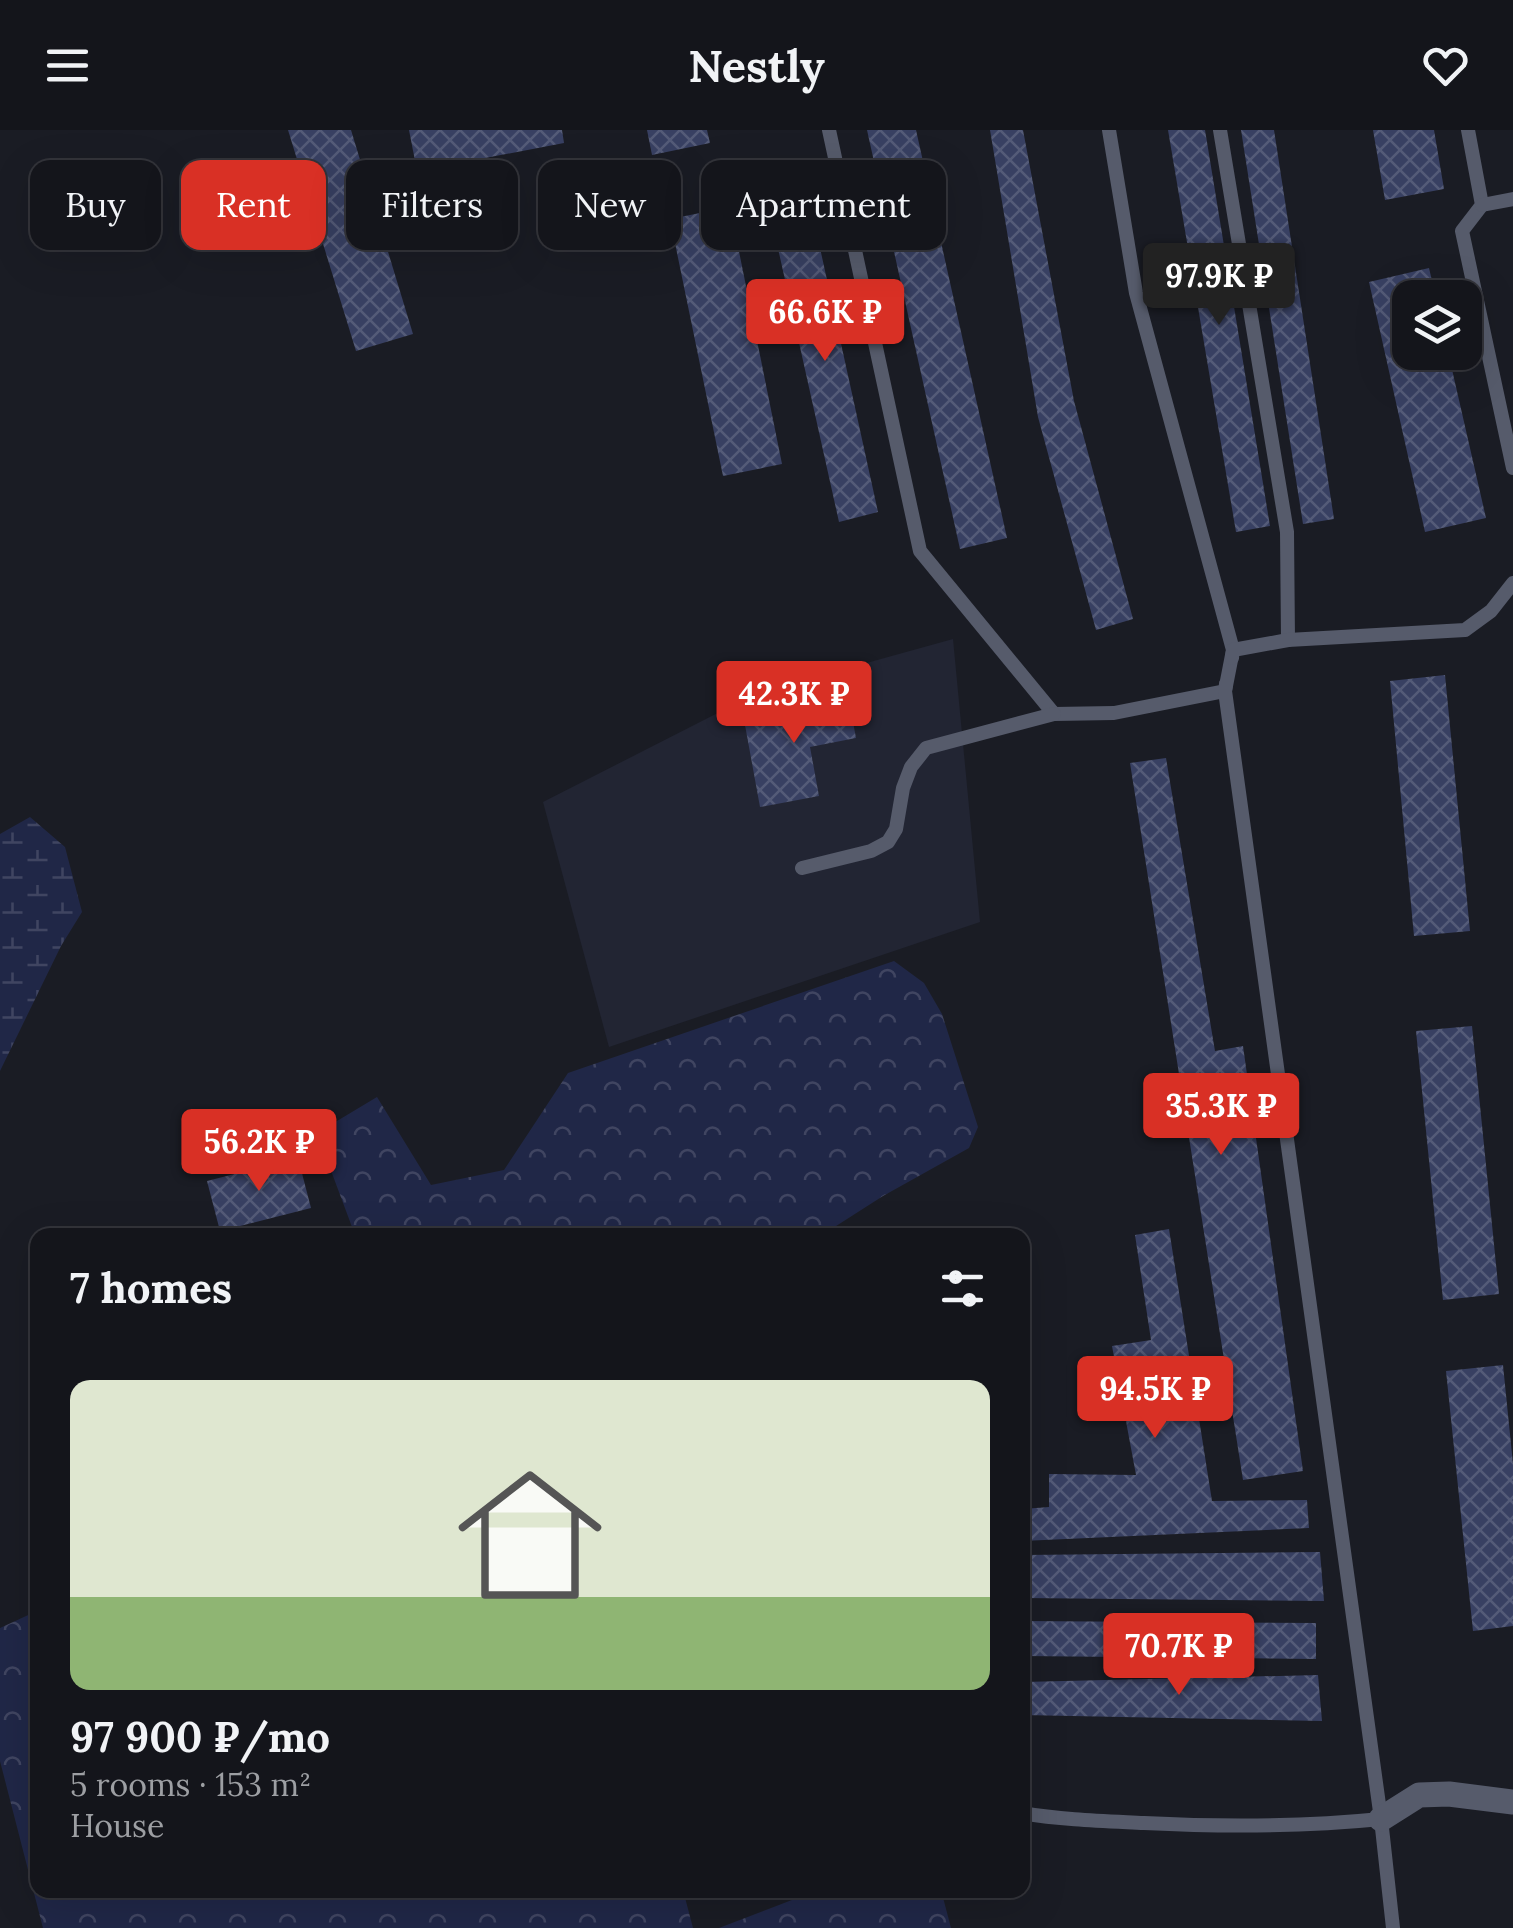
<!DOCTYPE html>
<meta charset="utf-8">
<style>
body{margin:0;font-family:Lora,serif;background:#212228;color:#f1f3f6;height:100vh;display:flex;flex-direction:column;font-size:38px;white-space:nowrap}
*{box-sizing:border-box;margin:0}
p{font-size:32px;color:#9d9fa3}
.icon{flex:none;width:55px;height:55px;fill:none;stroke:currentColor;stroke-width:2;stroke-linecap:round;stroke-linejoin:round}
.map{position:relative;flex:1;overflow:hidden}
.drawer{position:absolute;left:30px;top:1098px;width:1000px;height:670px;display:flex;flex-direction:column;background:#14151b;border-radius:20px;box-shadow:0 10px 40px #0002,0 0 0 2px #33343a}
.drawer>*{flex:none}
.hud{position:absolute;left:30px;top:30px;width:1000px;height:90px;display:flex;gap:20px}
.tools{position:absolute;left:1392px;top:150px;display:grid;gap:20px}
.tools a{display:grid;place-items:center;width:90px;height:90px;border-radius:20px;background:#14151b;box-shadow:0 10px 40px #0002,0 0 0 2px #33343a;font-size:50px}
.price{position:absolute;translate:-50% -85px;padding:0 22px;border-radius:10px;background:#d93025;color:#fff;font-size:32px;line-height:65px;filter:drop-shadow(0 2px 5px #0008)}
.price::after{content:'';position:absolute;left:50%;top:60px;width:30px;height:22px;margin-left:-15px;background:inherit;clip-path:polygon(0 0,100% 0,50% 100%)}
.price.selected{background:#222;color:#fff}
ul{padding:0;list-style:none}
li{display:grid;align-content:center;gap:20px;height:530px;padding:0 40px}
li+li{border-top:2px solid #33343a}
li span{display:grid;place-items:center;height:310px;border-radius:20px;color:#555}
li>.icon{margin-inline-start:auto}
span .icon{width:180px;height:180px;fill:#fffc;stroke-width:1}
li b{font-size:42px}
h2{display:flex;justify-content:space-between;align-items:center;height:120px;padding:0 40px;font-size:42px}
.pill{padding:0 35px;border-radius:20px;background:#14151b;box-shadow:0 10px 40px #0002,0 0 0 2px #33343a;font-size:35px;line-height:90px}
.pill.selected{background:#d93025;color:#fff}
header{display:flex;justify-content:space-between;align-items:center;height:130px;padding:0 40px;background:#14151b;font-size:45px;font-weight:800}
.map>svg:first-child{display:block}
.built{fill:#222533}
.forest{fill:url(#forest-crowns)}
.wetland{fill:url(#wetland-marsh)}
.building{fill:url(#building-cross-hatch)}
.lines{fill:none;stroke-linecap:round;stroke-linejoin:round}
.lane{stroke:#565b6b;stroke-width:14}
.street{stroke:#565b6b;stroke-width:25}
</style>
<header><svg class="icon" aria-label="menu" viewBox="0 0 24 24"><path d="M4 6h16M4 12h16M4 18h16"/></svg>Nestly<svg class="icon" aria-label="heart" viewBox="0 0 24 24"><path d="M12 20l-8-8c-3-5 5-10 8-4 3-6 11-1 8 4z"/></svg></header>
<div class="map">
<svg width="1513" height="1798" viewBox="0 0 1513 1798">
<defs>
<pattern id="forest-crowns" width="20" height="18" patternUnits="userSpaceOnUse" patternTransform="scale(2.5)"><rect width="20" height="18" fill="#202747"/><path d="M2 6a3 3 0 1 1 6 0M12 15a3 3 0 1 1 6 0" fill="none" stroke="#404561"/></pattern>
<pattern id="wetland-marsh" width="20" height="14" patternUnits="userSpaceOnUse" patternTransform="scale(2.5)"><rect width="20" height="14" fill="#202747"/><path d="M1 5h8M5 5V1M11 12h8M15 12V8" fill="none" stroke="#404561"/></pattern>
<pattern id="building-cross-hatch" width="8" height="8" patternUnits="userSpaceOnUse" patternTransform="scale(2.5)"><rect width="8" height="8" fill="#384062"/><path d="M0 0l8 8M0 8l8-8" fill="none" stroke="#545b78"/></pattern>
</defs>
<rect width="100%" height="100%" fill="#1a1c24"/>
<polygon class="built" points="953,509 980,792 609,917 543,672 755,564"/>
<g class="forest">
<polygon points="894,831 924,853 942,884 978,997 969,1018 883,1066 822,1105 355,1105 317,1003 377,967 431,1055 504,1040 568,943"/>
<polygon points="37,1481 38,1760 683,1760 693,1798 43,1798 0,1631 0,1498"/>
<polygon points="818,1760 941,1760 951,1798 719,1798"/>
</g>
<polygon class="wetland" points="30,687 65,717 82,782 61,816 0,941 0,704"/>
<g class="building">
<polygon points="288,0 351,0 413,204 356,221"/>
<polygon points="409,0 562,0 564,13 417,41"/>
<polygon points="647,0 707,0 710,13 652,25"/>
<polygon points="867,0 916,0 1007,408 960,419"/>
<polygon points="990,0 1023,0 1074,271 1133,489 1096,500 1038,287"/>
<polygon points="1168,0 1205,0 1270,396 1236,402"/>
<polygon points="1241,0 1274,0 1334,389 1303,394"/>
<polygon points="1373,0 1434,0 1444,59 1385,70"/>
<polygon points="730,77 782,334 723,346 670,89"/>
<polygon points="811,77 878,382 839,392 771,87"/>
<polygon points="1429,138 1436,168 1410,168 1410,222 1448,222 1486,388 1425,402 1369,152"/>
<polygon points="1445,545 1470,801 1414,806 1390,551"/>
<polygon points="848,565 856,608 810,617 819,666 760,677 743,584"/>
<polygon points="1166,628 1215,921 1243,916 1303,1341 1243,1350 1130,633"/>
<polygon points="1472,896 1499,1164 1443,1170 1416,901"/>
<polygon points="298,1028 311,1078 220,1101 207,1051"/>
<polygon points="1169,1099 1212,1371 1307,1370 1309,1398 1022,1411 1023,1379 1049,1377 1049,1344 1136,1345 1112,1216 1151,1210 1135,1105"/>
<polygon points="1503,1235 1513,1334 1513,1496 1473,1501 1446,1241"/>
<polygon points="1320,1422 1324,1471 1022,1468 1022,1425"/>
<polygon points="1022,1491 1316,1493 1316,1529 1022,1526"/>
<polygon points="1318,1545 1322,1591 1022,1585 1022,1552"/>
</g>
<g class="lines">
<g class="lane">
<polyline points="829,0 920,421 1054,584 1114,583 1225,561 1226,554"/>
<polyline points="1109,0 1136,163 1233,520 1225,561 1381,1689 1393,1798"/>
<polyline points="1220,0 1287,402 1288,510"/>
<polyline points="1468,0 1482,75 1462,101 1513,338"/>
<polyline points="1482,75 1513,69"/>
<polyline points="1232,528 1233,520 1288,510 1465,500 1491,481 1513,453"/>
<polyline points="802,738 871,721 888,712 896,699 903,658 911,637 926,618 1054,584"/>
<path d="M1022,1683C1063,1690 1103,1691 1144,1693C1224,1697 1302,1697 1381,1689"/>
</g>
<polyline class="street" points="1381,1689 1419,1665 1449,1664 1513,1672"/>
</g>
</svg>
<div class="tools">
<a><svg class="icon" aria-label="layers" viewBox="0 0 24 24"><path d="M12 4l9 5-9 5-9-5zM3 14l9 5 9-5"/></svg></a>
</div>
<b class="price selected" style="left:1219px;top:198px">97.9K ₽</b>
<b class="price" style="left:825px;top:234px">66.6K ₽</b>
<b class="price" style="left:794px;top:616px">42.3K ₽</b>
<b class="price" style="left:1221px;top:1028px">35.3K ₽</b>
<b class="price" style="left:259px;top:1064px">56.2K ₽</b>
<b class="price" style="left:1155px;top:1311px">94.5K ₽</b>
<b class="price" style="left:1179px;top:1568px">70.7K ₽</b>
<div class="hud">
<a class="pill">Buy</a>
<a class="pill selected">Rent</a>
<a class="pill">Filters</a>
<a class="pill">New</a>
<a class="pill">Apartment</a>
</div>
<section class="drawer">
<h2>7 homes<svg class="icon" aria-label="filters" viewBox="0 0 24 24"><path d="M4 7h16M4 17h16"/><circle cx="9" cy="7" r="2"/><circle cx="15" cy="17" r="2"/></svg></h2>
<ul>
<li><span style="background:linear-gradient(#dfe7d0 70%,#8fb573 0)"><svg class="icon" aria-label="home" viewBox="0 0 24 24"><path d="M3 11l9-7 9 7M6 9v11h12V9"/></svg></span><div><b>97 900 ₽/mo</b><p>5 rooms · 153 m²</p><p>House</p></div></li>
</ul>
</section>
</div>
